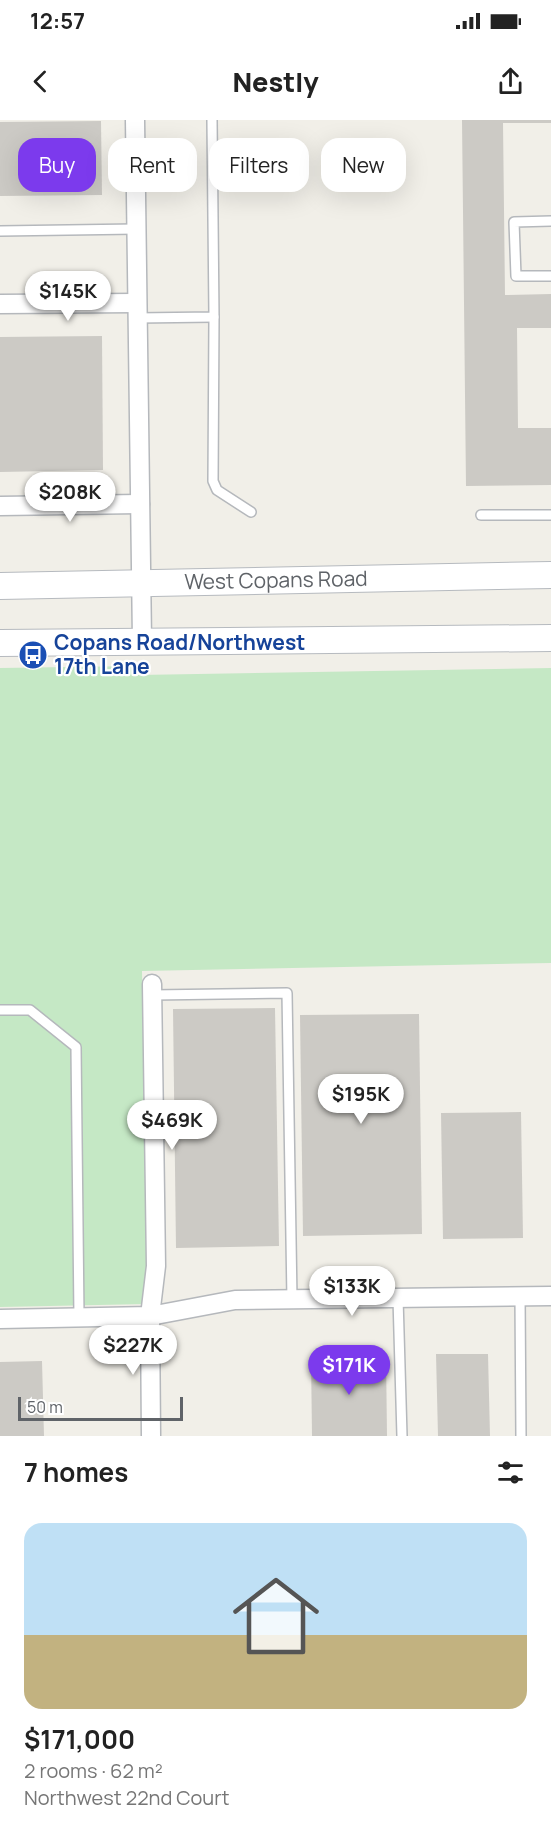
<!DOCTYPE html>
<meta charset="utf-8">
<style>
body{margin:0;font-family:Manrope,sans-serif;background:#f2f2f2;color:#222;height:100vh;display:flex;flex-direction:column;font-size:22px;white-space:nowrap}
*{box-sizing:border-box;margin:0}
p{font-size:20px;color:#767676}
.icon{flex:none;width:33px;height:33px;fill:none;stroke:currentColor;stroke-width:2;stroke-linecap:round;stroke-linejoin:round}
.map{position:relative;height:1316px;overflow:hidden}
.drawer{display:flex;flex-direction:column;background:#fff;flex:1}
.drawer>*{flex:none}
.guide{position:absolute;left:18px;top:18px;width:516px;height:54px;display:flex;gap:12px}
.scale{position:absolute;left:18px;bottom:15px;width:165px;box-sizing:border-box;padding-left:6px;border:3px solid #5f6368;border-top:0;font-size:16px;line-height:21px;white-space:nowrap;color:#5f6368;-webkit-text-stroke:4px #fff;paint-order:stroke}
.price{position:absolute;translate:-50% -51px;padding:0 14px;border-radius:21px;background:#fff;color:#222;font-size:20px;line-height:39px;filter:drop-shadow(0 2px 3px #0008)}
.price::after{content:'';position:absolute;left:50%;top:36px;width:18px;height:14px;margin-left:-9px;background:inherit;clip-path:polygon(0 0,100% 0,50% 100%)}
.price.current{background:#7c3aed;color:#fff}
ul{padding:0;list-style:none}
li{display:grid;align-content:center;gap:12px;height:318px;padding:0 24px}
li+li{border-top:2px solid #e0e0e0}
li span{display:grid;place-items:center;height:186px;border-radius:18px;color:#555}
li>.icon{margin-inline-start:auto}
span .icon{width:108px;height:108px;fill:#fffc;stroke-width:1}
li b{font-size:26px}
h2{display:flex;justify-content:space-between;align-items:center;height:72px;padding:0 24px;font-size:26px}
.pill{padding:0 21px;border-radius:18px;background:#fff;box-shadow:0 6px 24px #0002;font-size:21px;line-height:54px}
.pill.current{background:#7c3aed;color:#fff}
.status{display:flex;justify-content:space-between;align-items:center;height:42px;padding:0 30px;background:#fff;direction:ltr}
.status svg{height:16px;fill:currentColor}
header{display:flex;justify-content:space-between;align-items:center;height:78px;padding:0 24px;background:#fff;font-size:27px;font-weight:800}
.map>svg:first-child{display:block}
.green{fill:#c5e8c5}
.building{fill:#cccac5}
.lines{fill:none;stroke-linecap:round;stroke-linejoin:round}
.lane-casing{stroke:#b5b8bc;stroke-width:12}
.street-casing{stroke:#b5b8bc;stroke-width:21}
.secondary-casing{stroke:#b6babf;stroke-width:28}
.lane{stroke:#fff;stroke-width:9}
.street{stroke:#fff;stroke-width:18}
.secondary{stroke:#fff;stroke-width:26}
.labels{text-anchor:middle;stroke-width:4.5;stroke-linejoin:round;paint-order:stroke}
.street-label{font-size:21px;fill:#5f6368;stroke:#fff}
.transit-label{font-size:21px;font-weight:bold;fill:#164399;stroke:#fff;text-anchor:start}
</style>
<div class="status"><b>12:57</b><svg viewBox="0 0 49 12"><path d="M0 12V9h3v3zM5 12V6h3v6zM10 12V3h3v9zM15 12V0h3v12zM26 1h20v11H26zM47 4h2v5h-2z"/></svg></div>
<header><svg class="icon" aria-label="back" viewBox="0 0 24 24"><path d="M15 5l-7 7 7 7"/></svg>Nestly<svg class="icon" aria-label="share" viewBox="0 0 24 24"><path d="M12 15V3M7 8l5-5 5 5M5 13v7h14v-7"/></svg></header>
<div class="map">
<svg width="551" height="1316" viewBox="0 0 551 1316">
<rect width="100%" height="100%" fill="#f1efe8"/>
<polygon class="green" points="138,546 138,555 551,548 551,843 142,851 147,1184 0,1187 0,548"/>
<g class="building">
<polygon points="462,0 551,0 551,3 503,3 505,175 551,174 551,208 517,208 518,308 551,308 551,365 466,366"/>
<polygon points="101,1 102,75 0,76 0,2"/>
<polygon points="102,216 103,350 0,352 0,217"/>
<polygon points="275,888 279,1126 176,1128 173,889"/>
<polygon points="419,894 422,1114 303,1116 300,895"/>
<polygon points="521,992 523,1118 443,1119 441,993"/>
<polygon points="436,1234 488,1234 490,1316 438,1316"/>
<polygon points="386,1235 387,1316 312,1316 311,1237"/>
<polygon points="42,1241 44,1316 0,1316 0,1242"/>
</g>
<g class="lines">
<g class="lane-casing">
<g id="lane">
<polyline points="551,101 514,102 516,156 551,156"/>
<polyline points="0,111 136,109"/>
<polyline points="214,197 213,361 217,370 251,392"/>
<polyline points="137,198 214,197 212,0"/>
<polyline points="481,395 551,395"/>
<polyline points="153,875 287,873 292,1180"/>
<polyline points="0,890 30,890 76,927 79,1197"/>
<polyline points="520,1176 521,1316"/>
<polyline points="398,1178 402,1316"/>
</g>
</g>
<g class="street-casing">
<g id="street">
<polyline points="135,0 142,521"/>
<polyline points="0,184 136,183"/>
<polyline points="0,386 140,384"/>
<polyline points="0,1199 150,1196 235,1180 551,1176"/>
<polyline points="151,1316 150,1196 156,1146 152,864"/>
</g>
</g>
<g class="secondary-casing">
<g id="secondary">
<path id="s1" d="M0,466L551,455"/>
<polyline points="0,523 551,518"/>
</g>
</g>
<use href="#lane" class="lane"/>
<use href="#street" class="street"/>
<use href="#secondary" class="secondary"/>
</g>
<defs>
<g id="bus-disc" transform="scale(1.5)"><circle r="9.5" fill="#1a4fb4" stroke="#fff"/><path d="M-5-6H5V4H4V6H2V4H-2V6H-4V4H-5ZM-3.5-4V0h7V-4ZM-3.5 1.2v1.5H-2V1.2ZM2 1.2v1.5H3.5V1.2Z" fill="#fff"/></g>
</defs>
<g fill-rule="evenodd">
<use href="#bus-disc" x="33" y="535"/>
</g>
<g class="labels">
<g class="street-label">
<text dy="7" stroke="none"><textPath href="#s1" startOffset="276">West Copans Road</textPath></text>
</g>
<g class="transit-label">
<text x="54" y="530">Copans Road/Northwest<tspan x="54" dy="24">17th Lane</tspan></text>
</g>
</g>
</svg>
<div class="scale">50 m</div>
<b class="price" style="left:68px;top:202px">$145K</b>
<b class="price" style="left:70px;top:403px">$208K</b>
<b class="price" style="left:361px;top:1005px">$195K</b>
<b class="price" style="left:172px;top:1031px">$469K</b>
<b class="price" style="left:352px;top:1197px">$133K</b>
<b class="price" style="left:133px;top:1256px">$227K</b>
<b class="price current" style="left:349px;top:1276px">$171K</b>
<div class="guide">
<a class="pill current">Buy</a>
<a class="pill">Rent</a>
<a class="pill">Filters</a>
<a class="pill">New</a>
</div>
</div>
<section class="drawer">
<h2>7 homes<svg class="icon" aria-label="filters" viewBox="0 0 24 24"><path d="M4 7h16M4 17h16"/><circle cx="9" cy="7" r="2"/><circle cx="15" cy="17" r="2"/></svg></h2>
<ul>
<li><span style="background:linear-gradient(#bfe0f5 60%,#c2b280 0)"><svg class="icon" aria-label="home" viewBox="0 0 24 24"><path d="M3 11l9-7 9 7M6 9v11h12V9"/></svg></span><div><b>$171,000</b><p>2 rooms · 62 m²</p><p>Northwest 22nd Court</p></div></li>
</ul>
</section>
